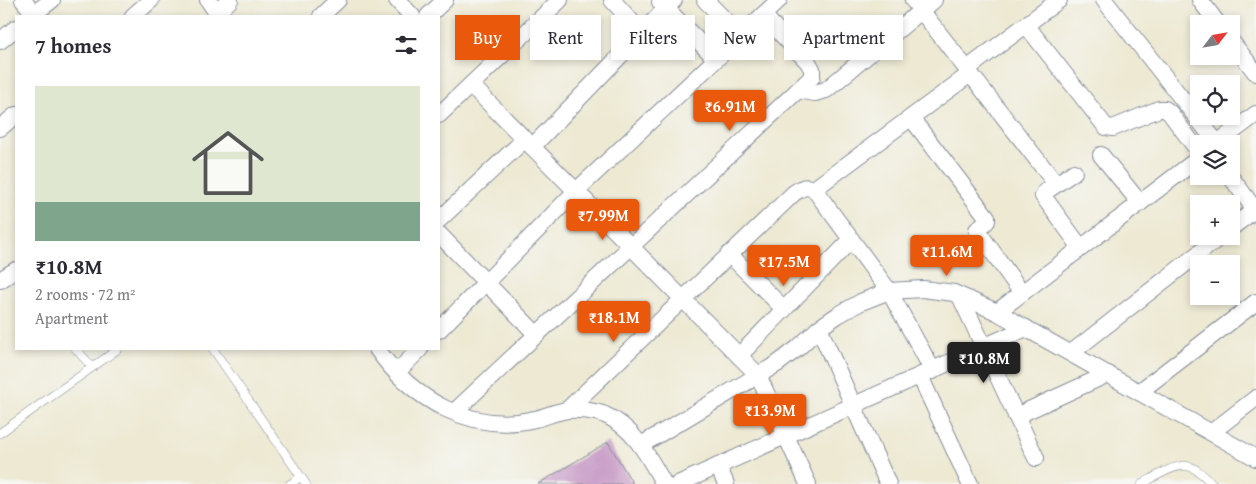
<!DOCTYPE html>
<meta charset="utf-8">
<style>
body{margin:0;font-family:"Gentium Book Plus",serif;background:#f7f7f7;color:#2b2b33;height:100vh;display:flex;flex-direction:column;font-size:19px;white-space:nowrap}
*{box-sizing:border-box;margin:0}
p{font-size:16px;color:#7c7c81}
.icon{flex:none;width:28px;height:28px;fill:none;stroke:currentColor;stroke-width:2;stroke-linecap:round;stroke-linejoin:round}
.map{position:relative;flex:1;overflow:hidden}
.side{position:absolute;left:15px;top:15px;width:425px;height:335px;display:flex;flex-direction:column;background:#fff;border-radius:0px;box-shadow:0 2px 8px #0003}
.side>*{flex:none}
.top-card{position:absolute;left:455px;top:15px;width:475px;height:45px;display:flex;gap:10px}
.needle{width:32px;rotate:59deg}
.controls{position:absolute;left:1190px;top:15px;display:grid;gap:10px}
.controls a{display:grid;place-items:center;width:50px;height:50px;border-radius:0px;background:#fff;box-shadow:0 2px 8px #0003;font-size:25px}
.price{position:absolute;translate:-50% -42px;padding:0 11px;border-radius:5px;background:#ea580c;color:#fff;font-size:16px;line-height:32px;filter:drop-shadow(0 1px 2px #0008)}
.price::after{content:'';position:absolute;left:50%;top:30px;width:15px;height:11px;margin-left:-8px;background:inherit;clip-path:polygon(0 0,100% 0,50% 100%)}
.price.on{background:#222;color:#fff}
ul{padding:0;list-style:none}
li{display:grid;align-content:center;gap:10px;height:265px;padding:0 20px}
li+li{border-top:1px solid #e1e1e2}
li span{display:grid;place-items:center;height:155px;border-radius:0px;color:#555}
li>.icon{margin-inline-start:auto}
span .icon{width:90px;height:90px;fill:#fffc;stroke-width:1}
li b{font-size:21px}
h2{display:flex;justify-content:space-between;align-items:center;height:60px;padding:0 20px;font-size:21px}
.pill{padding:0 18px;border-radius:0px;background:#fff;box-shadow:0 2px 8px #0003;font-size:18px;line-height:45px}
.pill.on{background:#ea580c;color:#fff}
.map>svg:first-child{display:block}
.building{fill:#c699c5}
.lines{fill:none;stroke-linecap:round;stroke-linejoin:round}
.service-casing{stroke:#848c98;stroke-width:9}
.minor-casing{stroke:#848c98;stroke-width:18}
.service{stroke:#fff;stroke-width:8}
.minor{stroke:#fff;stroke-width:16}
</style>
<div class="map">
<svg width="1256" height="484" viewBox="0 0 1256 484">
<rect width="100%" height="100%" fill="#f6f6f2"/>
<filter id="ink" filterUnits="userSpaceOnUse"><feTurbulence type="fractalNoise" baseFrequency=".02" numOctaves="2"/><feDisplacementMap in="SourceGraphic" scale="10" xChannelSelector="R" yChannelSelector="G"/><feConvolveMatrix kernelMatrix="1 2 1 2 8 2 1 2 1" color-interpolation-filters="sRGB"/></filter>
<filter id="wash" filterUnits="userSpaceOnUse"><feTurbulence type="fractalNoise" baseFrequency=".0096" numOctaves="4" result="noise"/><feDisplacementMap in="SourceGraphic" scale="20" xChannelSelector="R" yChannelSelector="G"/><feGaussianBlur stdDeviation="1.12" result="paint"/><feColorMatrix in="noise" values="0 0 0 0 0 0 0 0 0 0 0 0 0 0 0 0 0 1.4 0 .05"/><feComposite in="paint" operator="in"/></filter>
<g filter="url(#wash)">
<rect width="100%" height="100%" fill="#ede9d3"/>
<g id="blocks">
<polygon class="building" points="608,442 633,484 538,484"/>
</g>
</g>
<g filter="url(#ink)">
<use href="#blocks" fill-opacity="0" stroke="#848c98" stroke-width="1"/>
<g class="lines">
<g class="service-casing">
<g id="service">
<polyline points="76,349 92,367"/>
<polyline points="213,349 306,484"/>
<polyline points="0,433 118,349"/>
<polyline points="290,484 301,477"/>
<path d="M1142,484C1153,478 1174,464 1187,466C1196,467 1206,478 1213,484"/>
</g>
</g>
<g class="minor-casing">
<g id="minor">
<polyline points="23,0 36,16"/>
<polyline points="208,0 219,16"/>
<polyline points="397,0 412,16"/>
<polyline points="612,0 642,33"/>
<polyline points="705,0 741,36"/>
<polyline points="913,0 1056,184"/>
<polyline points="1104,0 1217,143"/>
<polyline points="1200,0 1218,24"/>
<polyline points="660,2 716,59"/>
<polyline points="217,13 230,0"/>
<polyline points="31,16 52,0"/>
<polyline points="133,16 151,0"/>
<polyline points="321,16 338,0"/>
<polyline points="428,16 445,0"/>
<polyline points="1026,25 1106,127 1113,128 1159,109 1165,109 1170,113 1199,152"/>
<polyline points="0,41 16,28"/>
<polyline points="1231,41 1256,73"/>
<polyline points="967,69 1059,0"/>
<polyline points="471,85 758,375 808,484"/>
<polyline points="798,90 815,93 826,90 934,0"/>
<polyline points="439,115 560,0"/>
<polyline points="912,119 987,217 987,221 977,230 1022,293"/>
<polyline points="0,128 16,115"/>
<polyline points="1216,144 1256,114"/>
<polyline points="532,147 674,0"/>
<polyline points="1101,155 1140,203"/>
<polyline points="1074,172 1045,192 1043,196 1081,248"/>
<polyline points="1230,176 1256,211"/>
<polyline points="814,189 970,74"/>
<polyline points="439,220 525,139"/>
<polyline points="1231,228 1256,209"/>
<polyline points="439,234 536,334"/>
<polyline points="729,254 784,309"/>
<polyline points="0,280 16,270"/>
<polyline points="960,296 1036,458"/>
<polyline points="997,312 1199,158"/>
<polyline points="819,328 888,484"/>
<polyline points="439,330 576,191 779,0"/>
<path d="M377,349C413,400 471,434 535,419C545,417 557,411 568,410C579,409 595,411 605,415C635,428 649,458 664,484"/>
<polyline points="1071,353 1221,236"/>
<polyline points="739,356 851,240"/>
<polyline points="397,372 420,349"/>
<polyline points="920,376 970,484"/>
<polyline points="1139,392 1256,302"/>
<path d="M567,410L794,193C802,188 805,185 814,189L889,291L933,371"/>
<polyline points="454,412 812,77 812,69 808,62 763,15"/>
<polyline points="1016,416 1108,374"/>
<polyline points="1212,432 1256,398"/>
<polyline points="641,445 777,364 798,348 819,328 838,315 861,302 889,291 923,289 954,293 997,312 1256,458"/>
<polyline points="718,466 726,484"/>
<polyline points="678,484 1026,328"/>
</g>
</g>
<use href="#service" class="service"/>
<use href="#minor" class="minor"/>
</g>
</g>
</svg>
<div class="controls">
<a><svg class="needle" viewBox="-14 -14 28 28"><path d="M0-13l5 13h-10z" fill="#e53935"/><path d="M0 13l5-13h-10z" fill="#7c7c81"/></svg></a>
<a><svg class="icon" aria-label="locate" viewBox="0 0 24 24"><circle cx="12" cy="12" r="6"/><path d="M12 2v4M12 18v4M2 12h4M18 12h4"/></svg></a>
<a><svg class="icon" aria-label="layers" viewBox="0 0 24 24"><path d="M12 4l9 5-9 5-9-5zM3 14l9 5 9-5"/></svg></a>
<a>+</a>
<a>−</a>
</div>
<b class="price" style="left:730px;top:132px">₹6.91M</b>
<b class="price" style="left:603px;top:241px">₹7.99M</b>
<b class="price" style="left:947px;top:277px">₹11.6M</b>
<b class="price" style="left:784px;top:287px">₹17.5M</b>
<b class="price" style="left:614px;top:343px">₹18.1M</b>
<b class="price on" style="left:984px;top:384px">₹10.8M</b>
<b class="price" style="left:770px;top:436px">₹13.9M</b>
<div class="top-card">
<a class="pill on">Buy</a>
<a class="pill">Rent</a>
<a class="pill">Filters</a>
<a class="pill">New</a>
<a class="pill">Apartment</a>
</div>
<section class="side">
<h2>7 homes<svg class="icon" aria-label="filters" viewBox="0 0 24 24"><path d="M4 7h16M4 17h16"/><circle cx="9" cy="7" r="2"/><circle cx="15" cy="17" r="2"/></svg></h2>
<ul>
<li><span style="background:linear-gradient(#dfe7d0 75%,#7fa58c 0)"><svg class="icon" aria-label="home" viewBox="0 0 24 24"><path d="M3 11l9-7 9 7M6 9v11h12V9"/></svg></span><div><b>₹10.8M</b><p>2 rooms · 72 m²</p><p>Apartment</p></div></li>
</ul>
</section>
</div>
